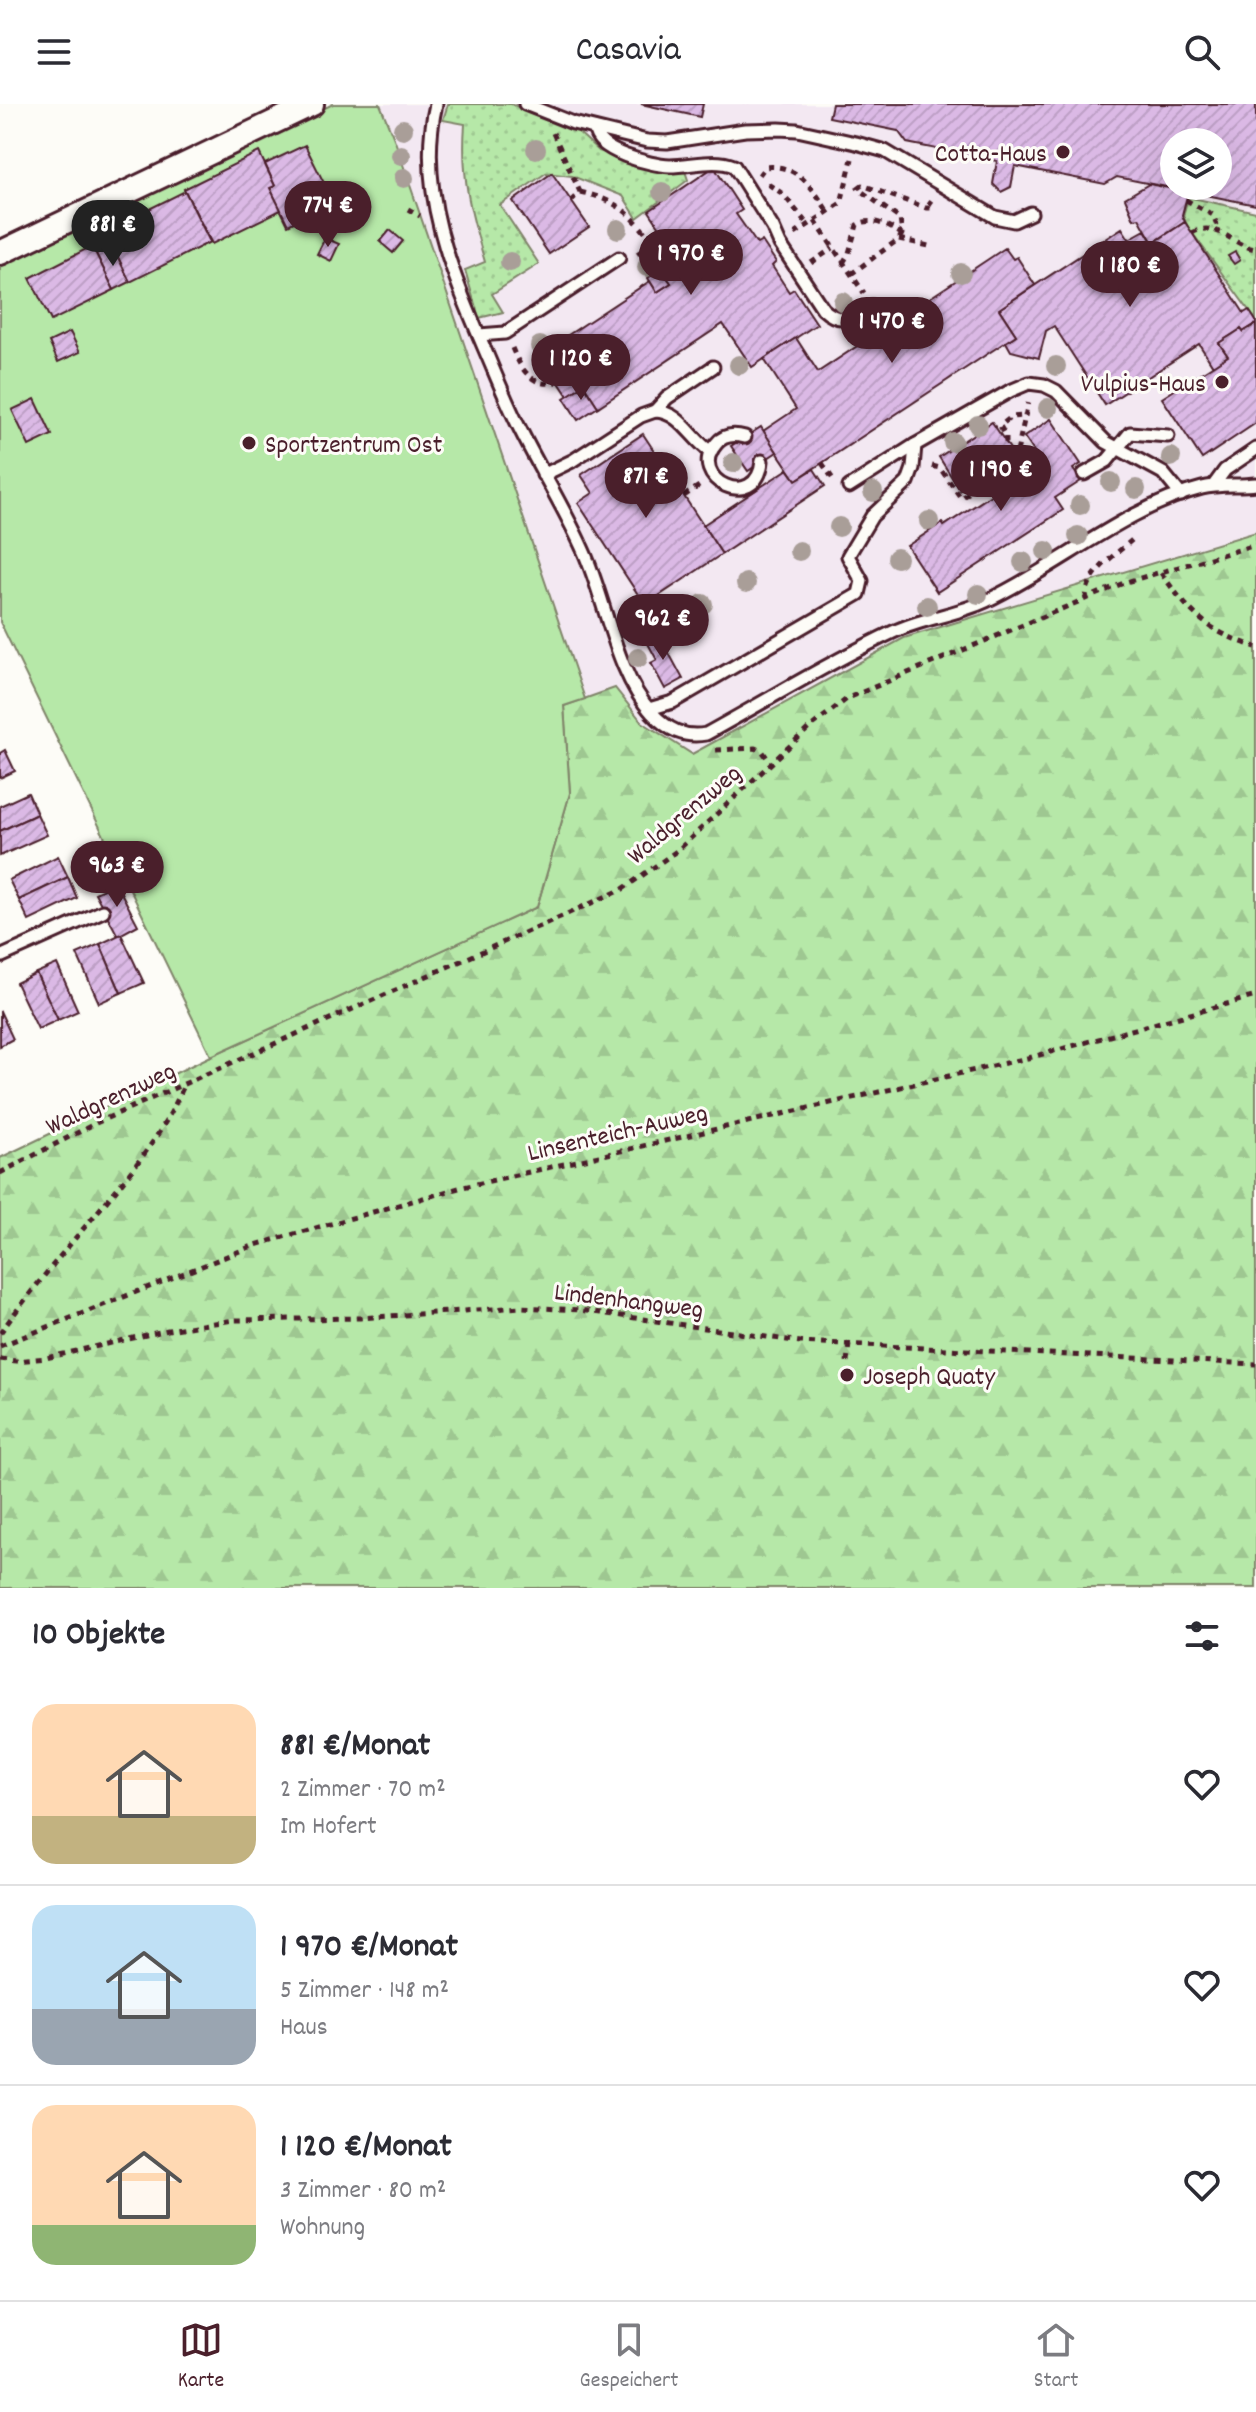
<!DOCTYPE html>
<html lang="de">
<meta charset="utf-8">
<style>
body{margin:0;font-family:Dekko,sans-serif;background:#f2f2f3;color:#2b2b33;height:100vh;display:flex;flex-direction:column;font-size:30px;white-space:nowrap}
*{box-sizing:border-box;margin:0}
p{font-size:26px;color:#7c7c81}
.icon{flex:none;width:44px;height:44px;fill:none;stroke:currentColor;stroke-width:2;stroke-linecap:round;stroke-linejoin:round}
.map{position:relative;height:1484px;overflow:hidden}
.panel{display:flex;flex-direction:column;background:#fff;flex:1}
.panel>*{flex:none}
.tools{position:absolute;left:1160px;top:24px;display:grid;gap:16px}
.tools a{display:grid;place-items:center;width:72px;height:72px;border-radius:50%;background:#fff;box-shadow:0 8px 32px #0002;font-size:40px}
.price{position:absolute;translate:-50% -68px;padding:0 18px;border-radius:28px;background:#4a1f2b;color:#fff;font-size:26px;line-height:52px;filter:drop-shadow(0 2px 4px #0008)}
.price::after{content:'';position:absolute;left:50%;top:48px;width:24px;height:18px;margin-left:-12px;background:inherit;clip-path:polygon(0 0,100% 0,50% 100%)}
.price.current{background:#222;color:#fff}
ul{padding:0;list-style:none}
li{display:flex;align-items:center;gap:24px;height:200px;padding:0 32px}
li+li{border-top:2px solid #e1e1e2}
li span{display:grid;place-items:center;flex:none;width:224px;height:160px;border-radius:24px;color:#555}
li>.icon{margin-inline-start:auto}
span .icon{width:96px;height:96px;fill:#fffc;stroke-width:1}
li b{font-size:34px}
h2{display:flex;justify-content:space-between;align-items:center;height:96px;padding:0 32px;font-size:34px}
header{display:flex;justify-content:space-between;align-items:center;height:104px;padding:0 32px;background:#fff;font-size:36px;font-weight:600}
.tabs{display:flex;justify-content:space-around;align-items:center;height:112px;border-top:2px solid #e1e1e2;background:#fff;font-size:22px;color:#7c7c81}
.tabs a{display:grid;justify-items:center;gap:4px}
.tabs .current{color:#4a1f2b}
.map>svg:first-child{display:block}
.built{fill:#f3e8f2;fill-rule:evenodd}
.grass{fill:url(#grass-dots);stroke:#80846a;stroke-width:2}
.forest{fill:url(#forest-firs);stroke:#80846a;stroke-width:2}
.pitch{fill:#b6e8a8;stroke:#80846a;stroke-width:2}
.building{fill:url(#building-hatch);stroke:#4a1f2b;stroke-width:2;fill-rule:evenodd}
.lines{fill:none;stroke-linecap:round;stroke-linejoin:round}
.service-casing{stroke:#4a1f2b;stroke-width:17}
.minor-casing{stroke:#4a1f2b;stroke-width:28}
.path{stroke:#4a1f2b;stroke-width:5;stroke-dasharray:6 6;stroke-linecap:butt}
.service{stroke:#fdfcf7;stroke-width:11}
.minor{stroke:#fdfcf7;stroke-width:22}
.tree{fill:#a99e98}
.poi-dot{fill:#4a1f2b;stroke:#fdfcf7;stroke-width:3}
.labels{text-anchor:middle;stroke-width:6;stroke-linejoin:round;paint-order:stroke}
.poi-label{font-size:26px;fill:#4a1f2b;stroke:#fdfcf7;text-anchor:end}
.street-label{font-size:26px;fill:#4a1f2b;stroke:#fdfcf7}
</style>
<header><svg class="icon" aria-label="menu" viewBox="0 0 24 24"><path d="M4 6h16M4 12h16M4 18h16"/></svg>Casavia<svg class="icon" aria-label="search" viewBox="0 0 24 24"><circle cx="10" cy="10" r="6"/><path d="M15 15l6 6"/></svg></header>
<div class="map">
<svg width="1256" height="1484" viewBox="0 0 1256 1484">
<defs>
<pattern id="grass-dots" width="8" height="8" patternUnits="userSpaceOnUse" patternTransform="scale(2)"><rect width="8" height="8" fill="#b6e8a8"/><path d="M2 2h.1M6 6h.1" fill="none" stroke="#9ec791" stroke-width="1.8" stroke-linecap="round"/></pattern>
<pattern id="forest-firs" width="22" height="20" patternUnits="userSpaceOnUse" patternTransform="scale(2)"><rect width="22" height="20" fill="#b6e8a8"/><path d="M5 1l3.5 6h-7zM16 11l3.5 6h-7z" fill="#9ec791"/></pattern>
<pattern id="building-hatch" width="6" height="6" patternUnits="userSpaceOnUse" patternTransform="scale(2)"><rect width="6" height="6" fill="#dbb9e5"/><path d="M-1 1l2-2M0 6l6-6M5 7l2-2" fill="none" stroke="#bd9fc5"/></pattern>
</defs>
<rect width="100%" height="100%" fill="#fdfcf7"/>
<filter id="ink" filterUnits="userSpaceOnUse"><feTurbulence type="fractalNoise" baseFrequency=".0125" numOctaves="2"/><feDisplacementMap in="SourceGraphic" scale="16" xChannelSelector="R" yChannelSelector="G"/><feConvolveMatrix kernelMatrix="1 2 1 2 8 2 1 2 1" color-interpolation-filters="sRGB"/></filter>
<g filter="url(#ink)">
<path class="built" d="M380,0H1256V428L904,534L691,650L642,618L615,584L585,595L395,37ZM1174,38H1218V82H1174Z"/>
<g class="grass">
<path d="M448,0H511L575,25L599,47L660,66L685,67L688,76L637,114L623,92L572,72L546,69L500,101L539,160L492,190L503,208L479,214L465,166L485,158C470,107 461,73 465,20L443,16Z"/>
<polygon points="1188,93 1256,108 1256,216 1188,123 1183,112"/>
</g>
<polygon class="forest" points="1256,428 1256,1484 0,1484 0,1054 211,952 537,803 570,689 564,602 615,584 642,618 692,650 904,534"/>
<polygon class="pitch" points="333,0 380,0 395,37 585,595 564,602 570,689 537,803 211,952 0,518 0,160"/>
<g class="building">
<polygon points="641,0 703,0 700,13"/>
<path d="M832,0H1256V101L1117,73L1105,80L1015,62L1011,83L1001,88L993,80L997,57L907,39L898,27L829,13ZM1174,38H1218V82H1174Z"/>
<polygon points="305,41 324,79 319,82 329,101 288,121 270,84 275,82 265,60"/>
<polygon points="259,48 275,82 270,84 281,106 212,140 184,85"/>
<polygon points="714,63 742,106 736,110 757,140 762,137 776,158 772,162 789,188 794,185 817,220 752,263 723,220 598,303 556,239 650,177 657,188 671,179 663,168 674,161 682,172 689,167 649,107"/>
<polygon points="552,69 589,123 549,150 513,97"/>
<polygon points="1149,80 1188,88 1182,111 1185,118 1153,139 1139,114 1134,115 1125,94"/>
<polygon points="185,87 210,138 130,178 105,127"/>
<polygon points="1185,118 1244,209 1249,206 1256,217 1256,220 1243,228 1241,225 1219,239 1228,252 1213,262 1199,240 1105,301 1054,222 1046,227 1039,254 1011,247 1006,238 1016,231 999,205 1122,124 1129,135 1145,126 1153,139"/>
<polygon points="390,126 403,137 393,149 380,138"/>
<polygon points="325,134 339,140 331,157 317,150"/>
<polygon points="112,141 130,178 114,186 96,150"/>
<polygon points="92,142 114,186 51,217 30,174"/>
<polygon points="1005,144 1013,155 1017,153 1035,181 999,205 1016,231 796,376 763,327 796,305 764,255 796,234 818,268"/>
<polygon points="1235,148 1240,156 1234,160 1228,152"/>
<polygon points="680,153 689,167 682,172 674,161 669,164 663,168 671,179 657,188 648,174"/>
<polygon points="1256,220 1256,319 1202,355 1162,294 1228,252 1219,239 1241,225 1243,228"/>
<polygon points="70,228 80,248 58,258 49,238"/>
<polygon points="574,266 584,281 568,292 558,277"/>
<polygon points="584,281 598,303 578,316 564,294"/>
<polygon points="35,295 52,331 29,342 12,306"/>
<polygon points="1051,315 1081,360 1073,365 1081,377 1055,394 1063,406 937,488 907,442 942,419 944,422 1041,358 1024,333"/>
<polygon points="992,318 1014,351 960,386 939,353"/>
<polygon points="761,323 777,348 748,367 731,342"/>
<polygon points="643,330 722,450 645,501 578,399 593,389 581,371"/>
<polygon points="788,365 796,376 814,365 825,382 722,450 703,421"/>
<polygon points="657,527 683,575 665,585 651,559 657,556 645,534"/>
<polygon points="5,646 15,667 0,674 0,649"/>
<polygon points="28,689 37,710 0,727 0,702"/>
<polygon points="37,710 47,731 0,752 0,727"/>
<polygon points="58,752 68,773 19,796 9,776"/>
<polygon points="68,773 77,794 29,817 19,796"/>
<polygon points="116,779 138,821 118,832 95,789"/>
<polygon points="121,830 144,879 121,889 100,840"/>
<polygon points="100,840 121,889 99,899 77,850"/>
<polygon points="57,860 78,907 58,916 36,869"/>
<polygon points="36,869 58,916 38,925 16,879"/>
<polygon points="0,907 13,935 0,942"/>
</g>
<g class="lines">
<g class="service-casing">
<g id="service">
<path d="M436,0C416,85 452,169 485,246C497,274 508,302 522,329C542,369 566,407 584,448C606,497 616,570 652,609C668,626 684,634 706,630C768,596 829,558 893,528C923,514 956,511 986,497C1057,464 1126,403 1202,384C1218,380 1238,382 1256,380"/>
<polyline points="525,0 573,19 647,37 667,38 745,26 779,25 797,26 856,39 885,47 995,113 1014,117 1031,109"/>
<path d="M595,25C596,48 651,61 670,62C691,62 715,54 734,62L773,124L780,140L823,205C841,222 854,212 872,202"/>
<polyline points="479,231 505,229 619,154"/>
<path d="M655,307C681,308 691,335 711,348"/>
<path d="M745,333C734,330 723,331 716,340C685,375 757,410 762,357"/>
<polyline points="1084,370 1107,357 1130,329 1168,332"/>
<polyline points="543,371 572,357 641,312 655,307 667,294 713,263"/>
<polyline points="1214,381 1225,366 1256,345"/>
<polyline points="849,383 915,341 1010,287 1029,279 1044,281 1056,287 1106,338 1163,369 1181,391"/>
<polyline points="649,605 673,598 859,490 862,477 848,452 872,412 908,378 913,364 915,341"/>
<polyline points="0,853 103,807"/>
</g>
</g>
<g class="minor-casing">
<polyline id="minor" points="0,149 312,0"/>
</g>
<g class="path">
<polyline points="553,29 580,88 571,97"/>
<path d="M759,71L765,63C797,59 813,84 828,108"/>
<polyline points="768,80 783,90 808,121"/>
<path d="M580,88C629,98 642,123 667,161"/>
<polyline points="1186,96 1213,111 1219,126"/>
<polyline points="408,105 420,112"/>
<polyline points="815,117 864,189"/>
<path d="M1192,129C1217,115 1232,142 1256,145"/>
<polyline points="795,130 841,99 852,55"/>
<polyline points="899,135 929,142"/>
<polyline points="637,150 653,139"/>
<polyline points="811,159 833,144"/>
<path d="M843,159L849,149L857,121C872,112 888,122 902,130L900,115L861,87L858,84L862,81L926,104H932V100L928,97"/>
<polyline points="851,170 899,135 902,130"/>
<path d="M512,244C520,263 532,285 556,278"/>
<polyline points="1006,339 1006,332 1000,322 1011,313 1024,312"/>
<polyline points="822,359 835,378"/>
<polyline points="932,362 940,364 961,394 1015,357 1028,299"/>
<polyline points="684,392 699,382"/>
<path d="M1161,469C1191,510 1206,527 1256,543"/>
<path d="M1086,496C1085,470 1114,452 1132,436"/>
<polyline points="716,646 755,644 763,648 771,659"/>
<polyline points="0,1069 96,1019 623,785 678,746 809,624 848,594 1126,478 1256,441"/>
<path d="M0,1229C28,1191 58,1154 89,1118C125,1075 162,1034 184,981"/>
<polyline points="0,1242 255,1141 459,1084 1032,953 1256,892"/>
<polyline points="0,1255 17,1257 46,1254 168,1226 234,1216 360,1214 521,1203 580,1206 801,1238 1256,1260"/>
<polyline points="847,1258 849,1240"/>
</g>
<use href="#service" class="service"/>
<use href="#minor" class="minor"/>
</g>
<g class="tree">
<circle cx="403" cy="25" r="10"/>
<circle cx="536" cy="45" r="10"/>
<circle cx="401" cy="51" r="10"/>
<circle cx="404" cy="74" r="10"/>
<circle cx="662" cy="88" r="10"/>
<circle cx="618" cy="125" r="10"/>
<circle cx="510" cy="158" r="10"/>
<circle cx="647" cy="163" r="10"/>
<circle cx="961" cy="169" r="10"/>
<circle cx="843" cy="198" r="10"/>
<circle cx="540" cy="242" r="10"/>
<circle cx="739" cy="261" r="10"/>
<circle cx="1056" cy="262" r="10"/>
<circle cx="1048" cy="304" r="10"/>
<circle cx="978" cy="321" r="10"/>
<circle cx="953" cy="338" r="10"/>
<circle cx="1171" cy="353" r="10"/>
<circle cx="733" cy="359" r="10"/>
<circle cx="1111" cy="378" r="10"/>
<circle cx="1136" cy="385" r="10"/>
<circle cx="873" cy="388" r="10"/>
<circle cx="1080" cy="401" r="10"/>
<circle cx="929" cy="417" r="10"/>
<circle cx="839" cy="423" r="10"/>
<circle cx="1078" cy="432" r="10"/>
<circle cx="799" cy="447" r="10"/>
<circle cx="1046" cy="447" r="10"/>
<circle cx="897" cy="454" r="10"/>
<circle cx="1023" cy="458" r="10"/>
<circle cx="746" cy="479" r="10"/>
<circle cx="978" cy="490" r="10"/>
<circle cx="703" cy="500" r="10"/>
<circle cx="927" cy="502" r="10"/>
<circle cx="638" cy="554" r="10"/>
</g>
</g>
<g class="poi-dot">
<circle cx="1063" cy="48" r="8"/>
<circle cx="1222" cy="278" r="8"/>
<circle cx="249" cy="339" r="8"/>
<circle cx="847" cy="1271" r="8"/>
</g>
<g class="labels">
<g class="poi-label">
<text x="1047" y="57">Cotta-Haus</text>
<text x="1206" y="287">Vulpius-Haus</text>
<text x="265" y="348" text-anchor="start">Sportzentrum Ost</text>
<text x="863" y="1280" text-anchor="start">Joseph Quaty</text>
</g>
<g class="street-label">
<text transform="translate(683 709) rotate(-40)" y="9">Waldgrenzweg</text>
<text transform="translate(110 993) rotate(-25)" y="9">Waldgrenzweg</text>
<text transform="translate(617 1027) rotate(-13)" y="9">Linsenteich-Auweg</text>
<text transform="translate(629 1195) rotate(7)" y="9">Lindenhangweg</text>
</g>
</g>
</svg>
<div class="tools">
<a><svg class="icon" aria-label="layers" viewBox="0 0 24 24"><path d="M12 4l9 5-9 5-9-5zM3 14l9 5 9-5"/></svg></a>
</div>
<b class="price" style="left:328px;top:145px">774 €</b>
<b class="price current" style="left:113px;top:164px">881 €</b>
<b class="price" style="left:691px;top:193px">1 970 €</b>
<b class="price" style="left:1130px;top:205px">1 180 €</b>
<b class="price" style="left:892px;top:261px">1 470 €</b>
<b class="price" style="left:581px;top:298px">1 120 €</b>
<b class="price" style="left:1001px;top:409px">1 190 €</b>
<b class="price" style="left:646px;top:416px">871 €</b>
<b class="price" style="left:663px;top:558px">962 €</b>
<b class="price" style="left:117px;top:805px">963 €</b>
</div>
<section class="panel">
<h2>10 Objekte<svg class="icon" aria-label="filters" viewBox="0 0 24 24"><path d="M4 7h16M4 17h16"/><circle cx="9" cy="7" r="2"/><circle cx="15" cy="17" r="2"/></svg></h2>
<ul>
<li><span style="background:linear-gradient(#ffd9b3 70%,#c2b280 0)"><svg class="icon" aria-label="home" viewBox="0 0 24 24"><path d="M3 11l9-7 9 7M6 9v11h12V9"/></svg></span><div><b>881 €/Monat</b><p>2 Zimmer · 70 m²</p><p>Im Hofert</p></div><svg class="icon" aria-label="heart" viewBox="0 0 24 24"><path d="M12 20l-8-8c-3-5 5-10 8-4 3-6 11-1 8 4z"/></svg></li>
<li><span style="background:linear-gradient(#bfe0f5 65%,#9aa5b1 0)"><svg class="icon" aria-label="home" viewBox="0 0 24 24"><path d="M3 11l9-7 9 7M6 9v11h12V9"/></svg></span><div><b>1 970 €/Monat</b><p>5 Zimmer · 148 m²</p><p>Haus</p></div><svg class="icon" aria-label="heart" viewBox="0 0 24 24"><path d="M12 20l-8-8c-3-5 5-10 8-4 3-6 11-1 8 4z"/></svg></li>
<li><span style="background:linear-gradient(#ffd9b3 75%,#8fb573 0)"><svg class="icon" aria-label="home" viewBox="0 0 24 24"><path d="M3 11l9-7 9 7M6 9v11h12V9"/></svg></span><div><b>1 120 €/Monat</b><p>3 Zimmer · 80 m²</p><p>Wohnung</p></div><svg class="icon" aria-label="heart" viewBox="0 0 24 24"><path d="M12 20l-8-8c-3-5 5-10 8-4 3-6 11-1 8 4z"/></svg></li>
</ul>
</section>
<nav class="tabs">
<a class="current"><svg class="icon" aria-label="map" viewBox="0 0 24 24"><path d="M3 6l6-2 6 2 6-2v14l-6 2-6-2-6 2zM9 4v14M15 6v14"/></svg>Karte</a>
<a><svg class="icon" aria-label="saved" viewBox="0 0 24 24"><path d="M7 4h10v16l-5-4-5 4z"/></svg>Gespeichert</a>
<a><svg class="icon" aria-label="home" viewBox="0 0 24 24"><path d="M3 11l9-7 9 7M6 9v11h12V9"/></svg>Start</a>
</nav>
